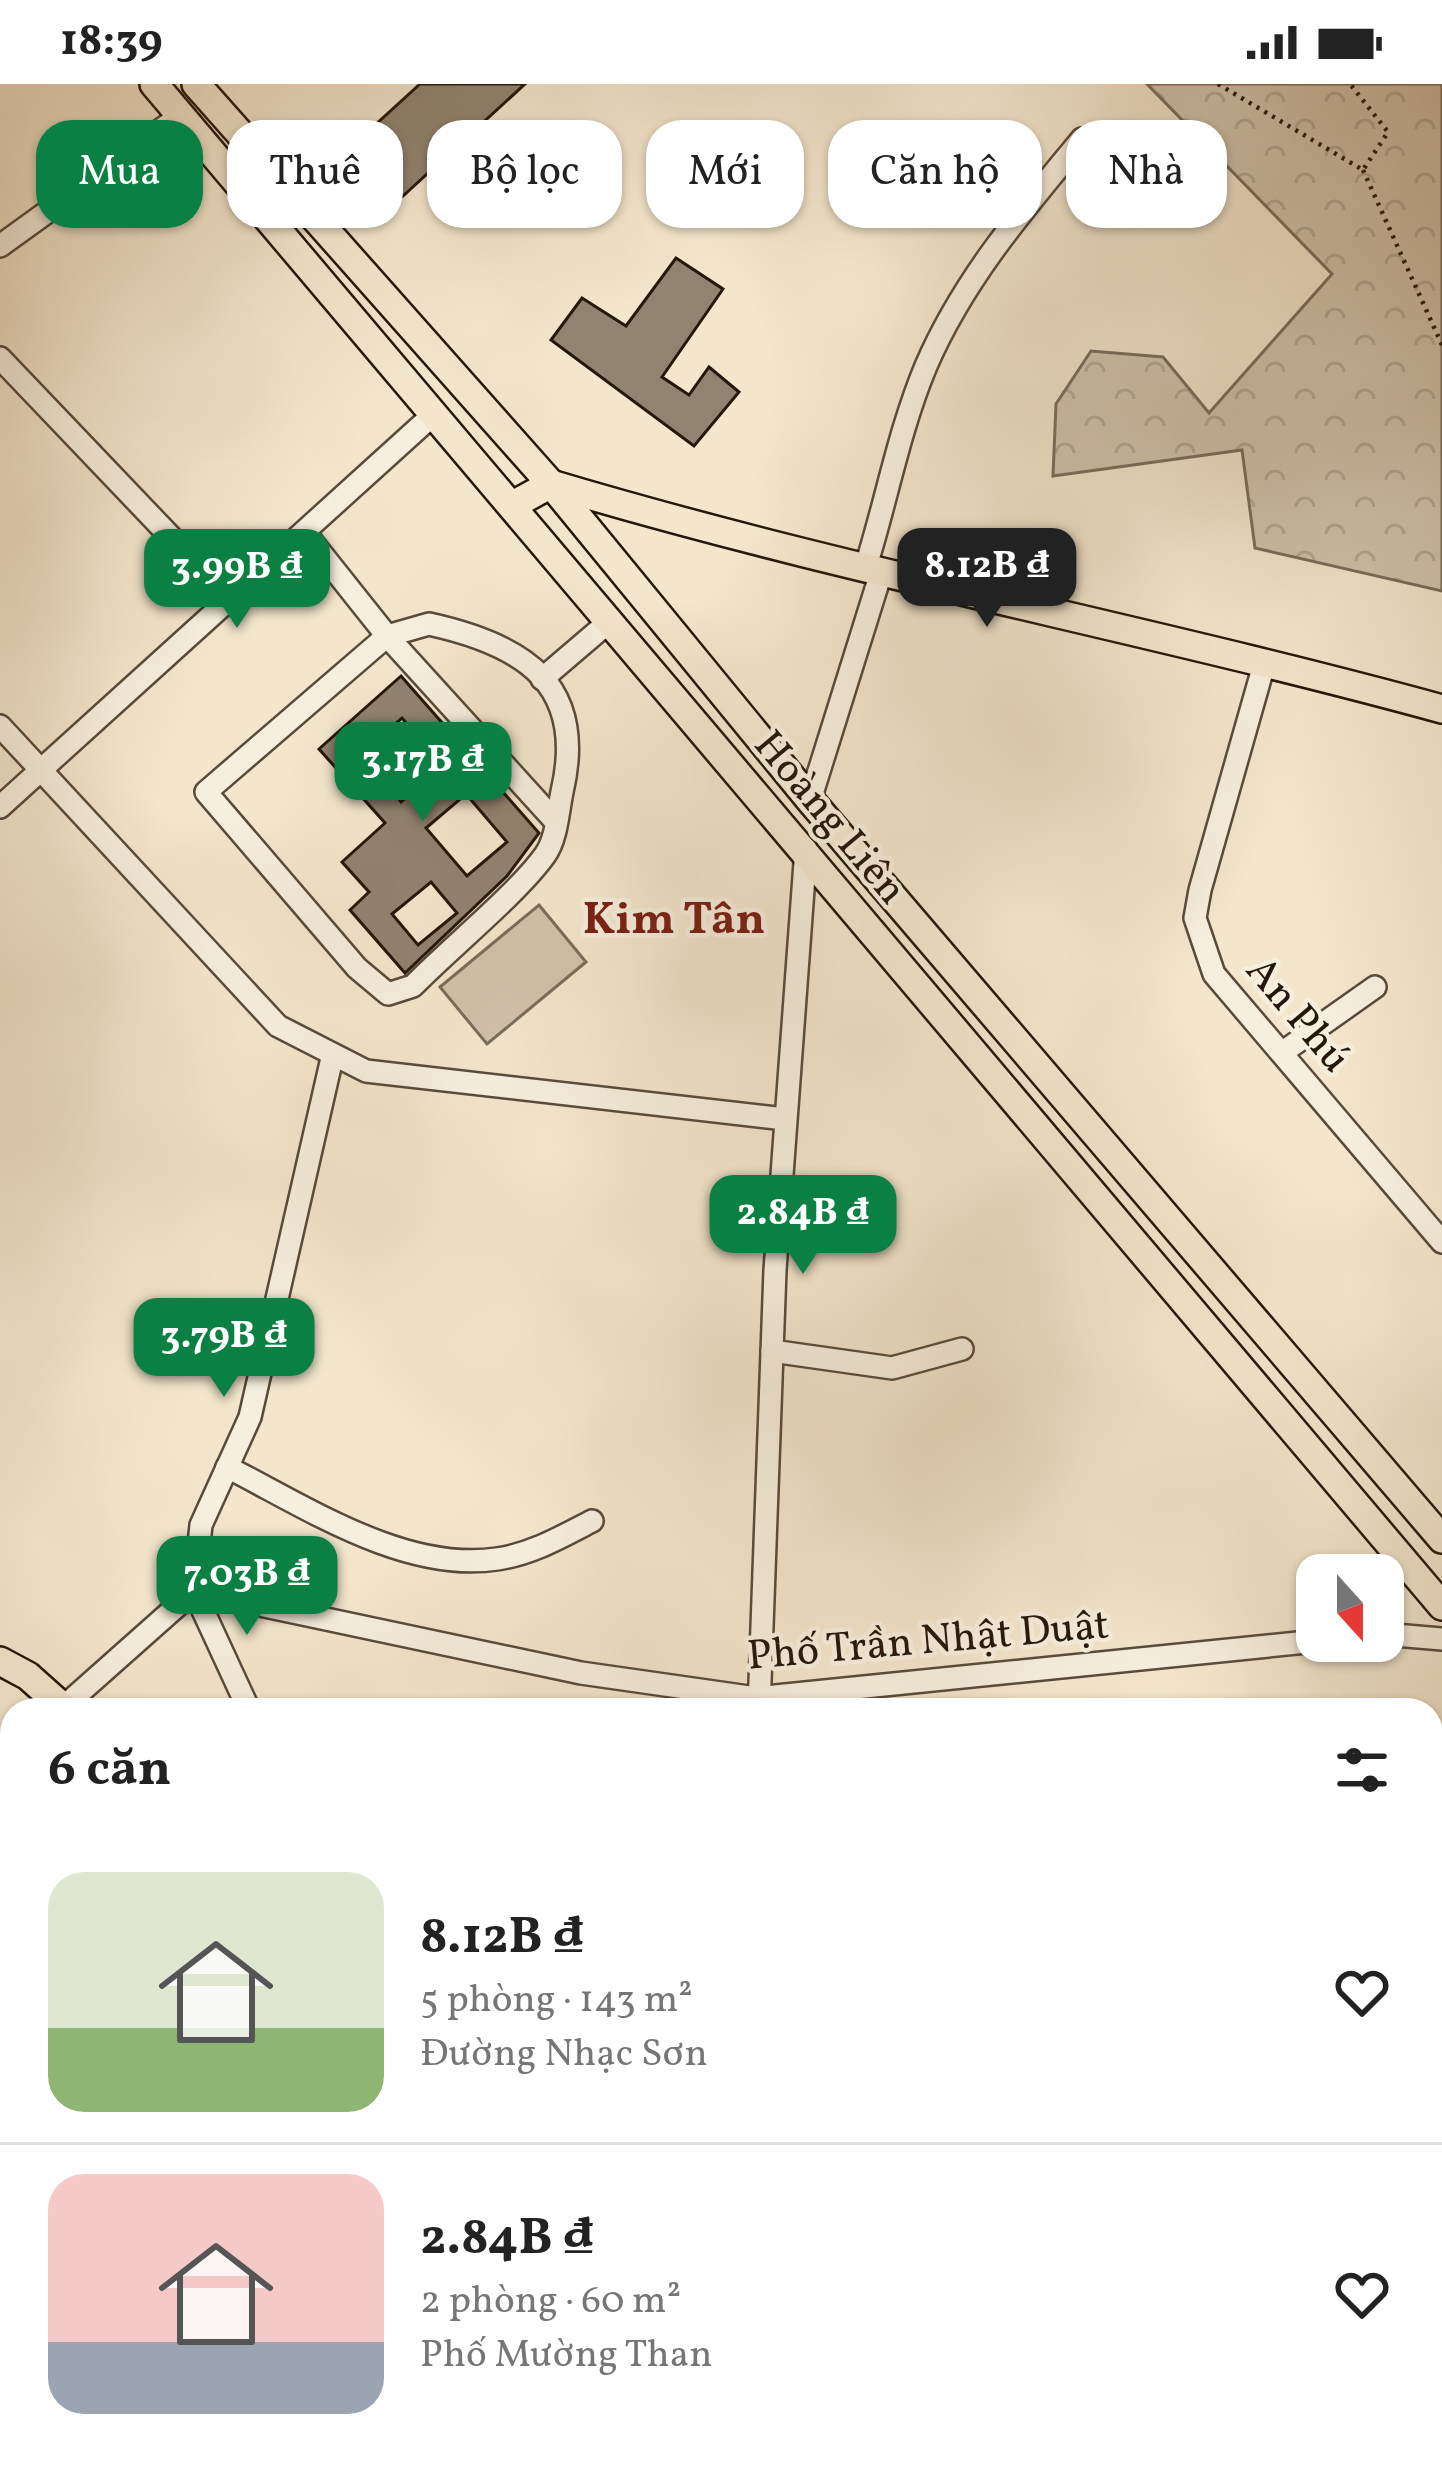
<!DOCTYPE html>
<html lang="vi">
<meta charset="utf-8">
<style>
body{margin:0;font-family:Vollkorn,serif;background:#f2f2f2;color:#222;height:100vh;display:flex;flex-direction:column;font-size:45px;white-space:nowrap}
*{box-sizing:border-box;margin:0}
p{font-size:39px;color:#767676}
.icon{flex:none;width:66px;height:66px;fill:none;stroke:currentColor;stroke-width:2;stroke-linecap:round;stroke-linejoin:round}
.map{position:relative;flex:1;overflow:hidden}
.sheet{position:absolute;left:0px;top:1614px;width:1443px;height:768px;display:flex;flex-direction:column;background:#fff;border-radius:36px 36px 0 0;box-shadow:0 3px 9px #0004}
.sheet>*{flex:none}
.top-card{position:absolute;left:36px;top:36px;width:1371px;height:108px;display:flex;gap:24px}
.needle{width:78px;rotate:159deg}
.fabs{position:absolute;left:1296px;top:1470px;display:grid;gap:24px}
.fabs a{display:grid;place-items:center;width:108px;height:108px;border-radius:24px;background:#fff;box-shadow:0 3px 9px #0004;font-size:60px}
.price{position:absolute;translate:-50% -102px;padding:0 27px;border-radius:24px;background:#0b8043;color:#fff;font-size:39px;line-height:78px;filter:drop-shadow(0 3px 6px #0008)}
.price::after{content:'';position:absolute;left:50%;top:72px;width:36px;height:27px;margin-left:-18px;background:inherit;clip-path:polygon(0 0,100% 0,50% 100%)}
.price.current{background:#222;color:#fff}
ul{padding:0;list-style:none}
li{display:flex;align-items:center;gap:36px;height:300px;padding:0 48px}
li+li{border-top:3px solid #e0e0e0}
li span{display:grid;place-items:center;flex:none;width:336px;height:240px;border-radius:36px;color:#555}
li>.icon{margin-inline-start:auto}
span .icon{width:144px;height:144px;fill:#fffc;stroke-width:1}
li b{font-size:51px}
h2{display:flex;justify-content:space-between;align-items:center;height:144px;padding:0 48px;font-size:51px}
.pill{padding:0 42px;border-radius:36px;background:#fff;box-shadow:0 3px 9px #0004;font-size:42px;line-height:108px}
.pill.current{background:#0b8043;color:#fff}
.status{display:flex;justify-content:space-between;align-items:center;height:84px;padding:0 60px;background:#fff;direction:ltr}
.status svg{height:33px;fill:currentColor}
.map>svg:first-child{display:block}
.forest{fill:url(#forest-crowns);stroke:#7a6d5c;stroke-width:3}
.green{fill:#d0c3ac;stroke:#7a6d5c;stroke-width:3}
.building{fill:#908370;stroke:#25170b;stroke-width:3;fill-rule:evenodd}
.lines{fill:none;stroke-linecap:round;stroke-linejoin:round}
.minor-casing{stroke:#584b3c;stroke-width:26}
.major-casing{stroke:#25170b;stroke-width:32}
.path{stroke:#25170b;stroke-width:4.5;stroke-dasharray:3 6;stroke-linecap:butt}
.minor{stroke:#f7efde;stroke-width:21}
.major{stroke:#f3e6cd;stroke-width:27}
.labels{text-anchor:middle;stroke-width:9;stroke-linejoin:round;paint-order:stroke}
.street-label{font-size:42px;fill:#25170b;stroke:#f7efde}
.neighbourhood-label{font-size:45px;font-weight:bold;fill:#7a1f14;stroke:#f7efde}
</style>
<div class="status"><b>18:39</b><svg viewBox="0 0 49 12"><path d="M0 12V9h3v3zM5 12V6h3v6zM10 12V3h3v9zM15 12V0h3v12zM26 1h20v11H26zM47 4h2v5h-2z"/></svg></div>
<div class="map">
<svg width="1442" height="2382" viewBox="0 0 1442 2382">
<defs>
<pattern id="forest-crowns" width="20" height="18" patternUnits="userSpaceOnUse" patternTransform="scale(3)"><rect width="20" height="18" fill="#d0c3ac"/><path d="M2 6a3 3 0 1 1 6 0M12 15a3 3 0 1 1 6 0" fill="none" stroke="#b2a793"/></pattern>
</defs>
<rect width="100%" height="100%" fill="#f3e6cd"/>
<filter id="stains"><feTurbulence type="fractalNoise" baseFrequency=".00167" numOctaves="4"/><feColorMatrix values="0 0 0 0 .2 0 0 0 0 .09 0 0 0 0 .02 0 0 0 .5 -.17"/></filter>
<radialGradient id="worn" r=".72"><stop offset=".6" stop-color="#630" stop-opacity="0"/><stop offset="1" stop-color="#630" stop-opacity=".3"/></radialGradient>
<polygon class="forest" points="1147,0 1442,0 1442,507 1255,464 1242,366 1053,392 1056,320 1091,267 1163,273 1209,329 1332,190"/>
<polygon class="green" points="539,821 586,878 487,960 440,903"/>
<g class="building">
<polygon points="420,0 525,0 378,135 329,83"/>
<polygon points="676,174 723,205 662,293 689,311 709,283 739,308 694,362 551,256 582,214 626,242"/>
<path d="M401,592L539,749L507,792L405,889L350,826L369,808L342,778L385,739L319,665ZM402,634L443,683L401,718L361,669ZM466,710L507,758L467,792L426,744ZM431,798L457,829L418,861L392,830Z"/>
</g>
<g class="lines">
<g class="minor-casing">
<g id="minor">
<polyline points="0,162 180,32"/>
<polyline points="0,274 230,515"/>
<polyline points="305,449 387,552 556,738"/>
<path d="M865,485C886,419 899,346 926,282C963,196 1023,126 1082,55"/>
<path d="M429,540C525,561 587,601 562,708C558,727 557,754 545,771C517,810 450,864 413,902L388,910L357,884L206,708L387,552Z"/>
<polyline points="1265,577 1200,806 1195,834 1214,890 1442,1158"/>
<polyline points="542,595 611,536"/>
<polyline points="0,642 278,942 366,987 785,1035"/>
<polyline points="810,716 881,489"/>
<polyline points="0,723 435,329"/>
<polyline points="1283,968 1375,903"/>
<polyline points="772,1267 892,1284 962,1265"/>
<path d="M227,1383C306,1423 405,1489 497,1475C532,1470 561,1453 592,1437"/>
<polyline points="194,1507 581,1589 756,1614 1317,1557"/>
<polyline points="194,1507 249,1626"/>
<polyline points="1383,1550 1442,1555"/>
<polyline points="759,1625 775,1186 806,765"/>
<polyline points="60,1626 194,1507 201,1441 250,1333 332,974"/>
<polyline points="1431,1694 1442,1675"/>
<polyline points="1431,1847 1442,1840"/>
<polyline points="1431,1931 1442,1948"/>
<polyline points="1431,2299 1442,2292"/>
<polyline points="1284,2370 1307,2382"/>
<polyline points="673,2382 679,2370"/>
<polyline points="1092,2382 1098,2370"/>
</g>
</g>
<g class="major-casing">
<g id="major">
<polyline points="154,0 1442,1522"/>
<polyline points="196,0 551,400 810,716 1442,1455"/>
<path d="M513,421L551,400C845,488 1146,544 1442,625"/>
<polyline points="0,1577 28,1592 66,1626"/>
<polyline points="0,1689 12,1707"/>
<polyline points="0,1866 12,1848"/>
<polyline points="0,1975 12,1968"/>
</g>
</g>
<g class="path">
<polyline points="1218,0 1363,86 1388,48 1350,0"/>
<polyline points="1363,86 1442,261"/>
<polyline points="1431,2006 1442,2025"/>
</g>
<use href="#minor" class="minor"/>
<use href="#major" class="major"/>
</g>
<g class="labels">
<g class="street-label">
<text transform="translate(832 732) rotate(50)" y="15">Hoàng Liên</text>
<text transform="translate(1300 929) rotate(50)" y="15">An Phú</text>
<text transform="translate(928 1554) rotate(-5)" y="15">Phố Trần Nhật Duật</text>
</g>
<g class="neighbourhood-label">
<text x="674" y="849">Kim Tân</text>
</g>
</g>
<rect width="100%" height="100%" filter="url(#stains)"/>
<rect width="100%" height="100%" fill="url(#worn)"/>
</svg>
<div class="fabs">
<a><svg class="needle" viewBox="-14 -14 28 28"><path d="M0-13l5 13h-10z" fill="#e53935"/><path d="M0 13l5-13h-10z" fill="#767676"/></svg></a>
</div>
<b class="price current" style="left:987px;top:546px">8.12B ₫</b>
<b class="price" style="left:237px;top:547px">3.99B ₫</b>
<b class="price" style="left:423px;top:740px">3.17B ₫</b>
<b class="price" style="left:803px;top:1193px">2.84B ₫</b>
<b class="price" style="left:224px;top:1316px">3.79B ₫</b>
<b class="price" style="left:247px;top:1554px">7.03B ₫</b>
<div class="top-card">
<a class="pill current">Mua</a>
<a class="pill">Thuê</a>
<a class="pill">Bộ lọc</a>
<a class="pill">Mới</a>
<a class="pill">Căn hộ</a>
<a class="pill">Nhà</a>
</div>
<section class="sheet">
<h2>6 căn<svg class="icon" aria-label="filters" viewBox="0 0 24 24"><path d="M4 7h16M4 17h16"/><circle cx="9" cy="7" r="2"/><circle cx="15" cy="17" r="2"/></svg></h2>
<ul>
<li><span style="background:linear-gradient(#dfe7d0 65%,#8fb573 0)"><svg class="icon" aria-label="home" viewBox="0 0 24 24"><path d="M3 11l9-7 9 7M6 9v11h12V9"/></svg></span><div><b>8.12B ₫</b><p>5 phòng · 143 m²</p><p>Đường Nhạc Sơn</p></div><svg class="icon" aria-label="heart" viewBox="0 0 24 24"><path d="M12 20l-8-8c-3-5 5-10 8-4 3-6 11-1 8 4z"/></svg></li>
<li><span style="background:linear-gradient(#f6c9c9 70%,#9aa5b1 0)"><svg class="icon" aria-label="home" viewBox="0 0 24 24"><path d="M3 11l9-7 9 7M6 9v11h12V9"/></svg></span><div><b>2.84B ₫</b><p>2 phòng · 60 m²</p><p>Phố Mường Than</p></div><svg class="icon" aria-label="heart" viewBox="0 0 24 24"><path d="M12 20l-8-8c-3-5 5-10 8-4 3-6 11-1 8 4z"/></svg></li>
</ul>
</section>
</div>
